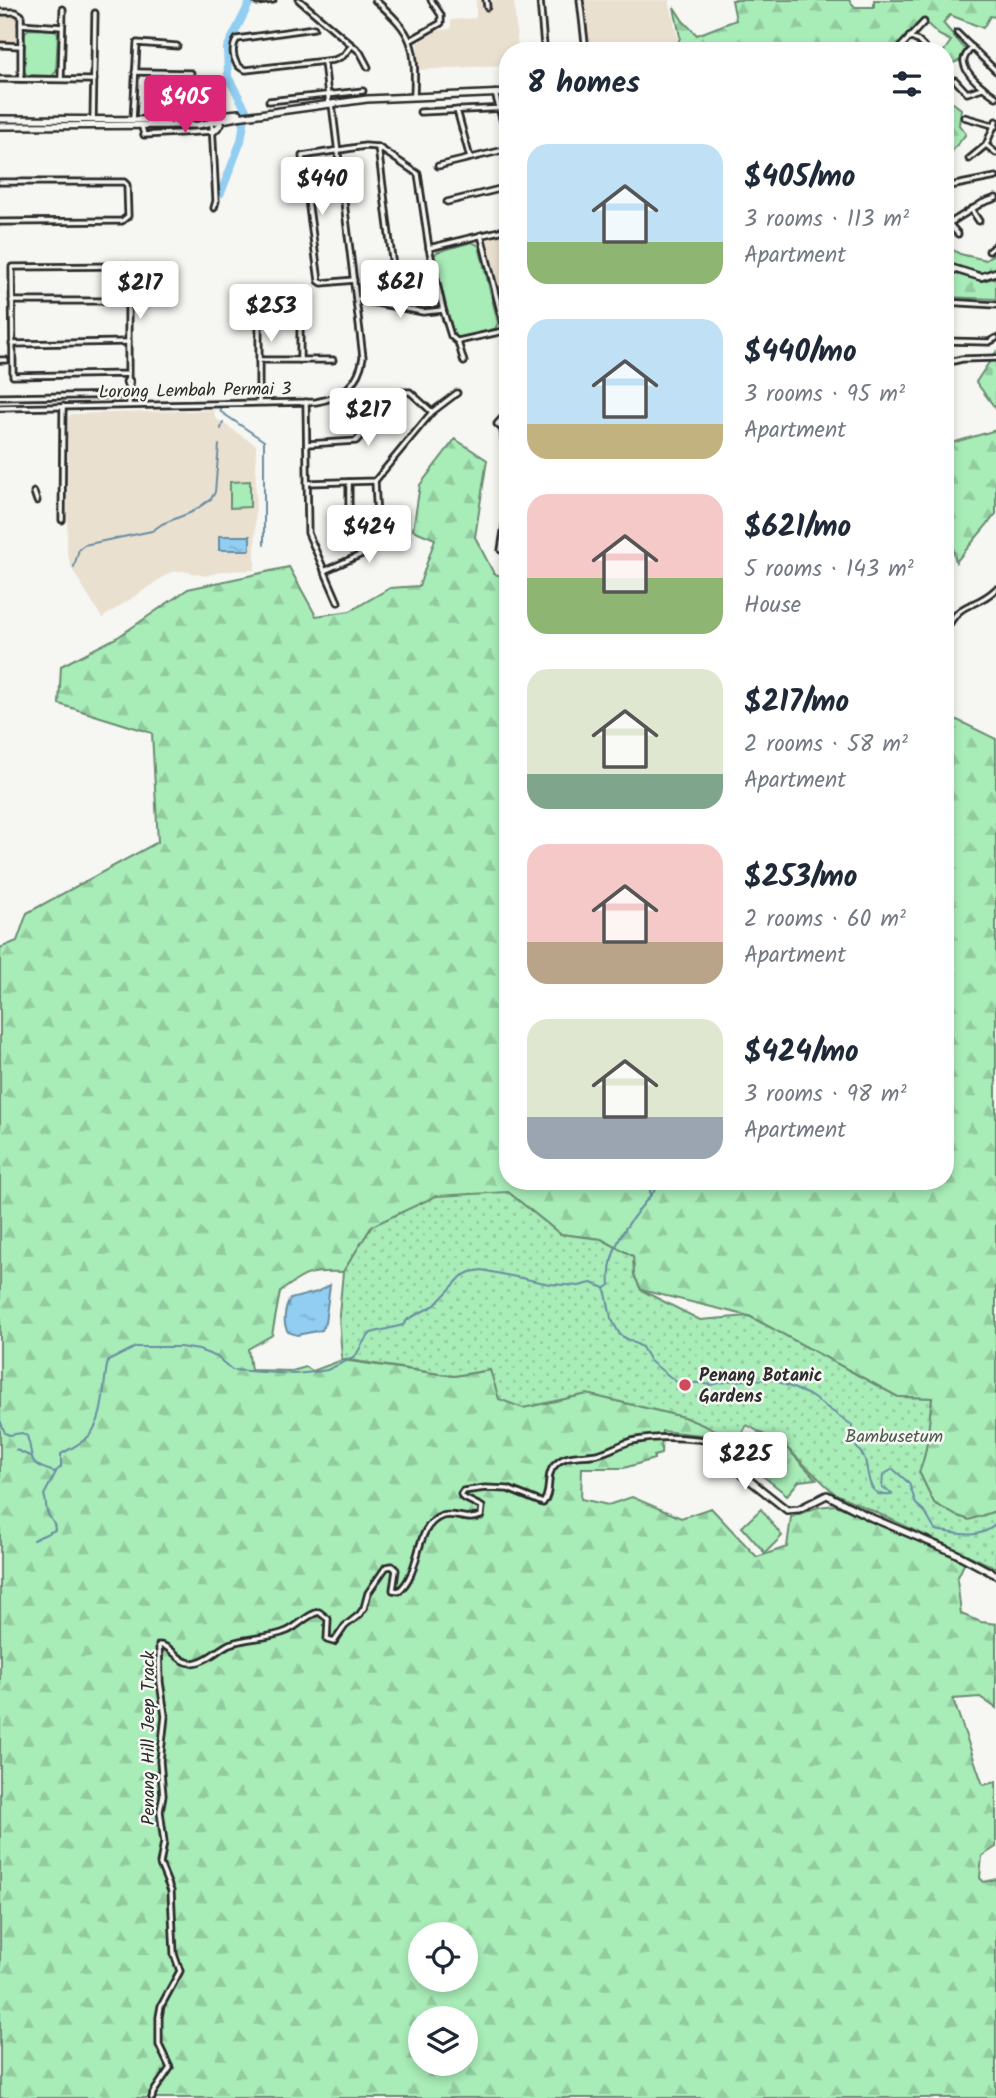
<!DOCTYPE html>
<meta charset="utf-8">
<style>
body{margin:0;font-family:Kalam,sans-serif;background:#f6f6f7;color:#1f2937;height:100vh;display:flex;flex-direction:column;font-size:26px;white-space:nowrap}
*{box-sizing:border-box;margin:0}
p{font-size:23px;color:#747a83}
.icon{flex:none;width:38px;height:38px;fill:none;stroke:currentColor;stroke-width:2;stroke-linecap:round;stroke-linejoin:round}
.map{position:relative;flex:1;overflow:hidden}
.details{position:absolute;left:499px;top:42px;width:455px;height:1148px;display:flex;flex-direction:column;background:#fff;border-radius:28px;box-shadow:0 4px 10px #0003}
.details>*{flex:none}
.controls{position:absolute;left:408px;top:1922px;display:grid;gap:14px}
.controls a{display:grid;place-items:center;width:70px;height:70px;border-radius:50%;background:#fff;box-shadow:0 4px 10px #0003;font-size:35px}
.price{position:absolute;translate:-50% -60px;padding:0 16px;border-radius:7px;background:#fff;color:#222;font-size:23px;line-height:46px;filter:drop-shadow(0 2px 4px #0008)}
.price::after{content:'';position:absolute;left:50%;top:42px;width:21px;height:16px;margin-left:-10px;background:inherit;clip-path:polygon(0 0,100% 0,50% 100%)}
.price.selected{background:#db2777;color:#fff}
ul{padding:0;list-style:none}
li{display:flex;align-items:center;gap:21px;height:175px;padding:0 28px}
li span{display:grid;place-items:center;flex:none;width:196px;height:140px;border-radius:21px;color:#555}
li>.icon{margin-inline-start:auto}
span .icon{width:84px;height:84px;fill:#fffc;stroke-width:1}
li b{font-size:30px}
h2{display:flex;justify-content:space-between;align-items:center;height:84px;padding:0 28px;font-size:30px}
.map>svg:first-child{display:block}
.built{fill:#eae0d0}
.grass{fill:url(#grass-tufts);stroke:#6a8c72;stroke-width:2}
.forest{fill:url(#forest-firs);stroke:#6a8c72;stroke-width:2;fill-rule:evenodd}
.cemetery{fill:url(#cemetery-stones);stroke:#6a8c72;stroke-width:2}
.park{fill:#a8ecb8;stroke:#6a8c72;stroke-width:2}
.garden{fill:url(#garden-dots);stroke:#6a8c72;stroke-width:2}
.water{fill:url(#water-ripples);stroke:#698da2;stroke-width:2}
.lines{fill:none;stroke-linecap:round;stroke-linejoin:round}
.stream{stroke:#698da2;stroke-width:2}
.river{stroke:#92cef2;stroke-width:8}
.street-casing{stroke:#2b2b2b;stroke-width:9}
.secondary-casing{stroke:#2b2b2b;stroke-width:10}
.street{stroke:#f6f6f2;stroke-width:3.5}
.secondary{stroke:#f6f6f2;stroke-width:5}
.poi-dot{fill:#d1495b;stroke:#f6f6f2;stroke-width:2.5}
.labels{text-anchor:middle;stroke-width:5;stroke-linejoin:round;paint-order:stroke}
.street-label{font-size:18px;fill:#2b2b2b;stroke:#f6f6f2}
.poi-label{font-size:18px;font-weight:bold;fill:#2b2b2b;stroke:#f6f6f2;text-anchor:start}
.park-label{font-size:18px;fill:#4a5b4e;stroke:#f6f6f2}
</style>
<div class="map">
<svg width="996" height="2098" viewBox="0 0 996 2098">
<defs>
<pattern id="grass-tufts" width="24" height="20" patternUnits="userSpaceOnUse" patternTransform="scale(1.75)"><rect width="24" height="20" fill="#a8ecb8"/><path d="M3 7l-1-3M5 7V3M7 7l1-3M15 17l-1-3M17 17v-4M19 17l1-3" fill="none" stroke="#91cb9e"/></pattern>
<pattern id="forest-firs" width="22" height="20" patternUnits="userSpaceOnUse" patternTransform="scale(1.75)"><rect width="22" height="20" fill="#a8ecb8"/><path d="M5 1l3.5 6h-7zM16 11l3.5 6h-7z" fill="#91cb9e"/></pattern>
<pattern id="cemetery-stones" width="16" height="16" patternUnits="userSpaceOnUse" patternTransform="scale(1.75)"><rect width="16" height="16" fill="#a8ecb8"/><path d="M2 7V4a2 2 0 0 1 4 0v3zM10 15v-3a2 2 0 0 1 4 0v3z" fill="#91cb9e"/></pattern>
<pattern id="garden-dots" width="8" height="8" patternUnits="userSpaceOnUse" patternTransform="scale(1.75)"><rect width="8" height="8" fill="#a8ecb8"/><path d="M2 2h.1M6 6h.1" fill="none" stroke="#91cb9e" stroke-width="1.8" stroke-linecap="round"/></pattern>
<pattern id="water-ripples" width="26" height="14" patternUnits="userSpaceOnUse" patternTransform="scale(1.75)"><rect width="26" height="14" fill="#92cef2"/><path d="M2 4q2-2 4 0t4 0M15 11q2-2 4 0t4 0" fill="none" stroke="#7eb1d0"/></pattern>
</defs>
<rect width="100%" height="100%" fill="#f6f6f2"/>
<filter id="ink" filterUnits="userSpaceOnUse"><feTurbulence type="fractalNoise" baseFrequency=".0143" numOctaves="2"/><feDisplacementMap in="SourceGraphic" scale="14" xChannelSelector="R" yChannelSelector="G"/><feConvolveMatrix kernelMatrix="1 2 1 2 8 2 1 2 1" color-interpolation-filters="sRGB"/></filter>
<g filter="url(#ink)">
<g class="built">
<polygon points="476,0 514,0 518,51 508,51 507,65 418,70 417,42 434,31 451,29 451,20 476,18"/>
<polygon points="585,0 669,0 678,39 675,51 590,51"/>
<polygon points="0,15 17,16 16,43 0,43"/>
<polygon points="507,233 507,325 495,329 498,323 472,242"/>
<polygon points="214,410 215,418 256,445 255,570 224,571 205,576 183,571 171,572 102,618 72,569 67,552 68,418 71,414"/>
</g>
<polygon class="grass" points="761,1432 787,1448 816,1479 799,1481 787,1495 745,1462 749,1454 746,1441"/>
<g class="forest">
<polygon points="732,0 849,0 855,7 874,7 874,0 996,0 996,17 990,16 983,28 950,15 943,23 966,50 961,60 945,66 944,51 951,41 939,35 922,19 892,51 863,47 849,51 676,51 680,37 674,7 683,21 697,35 736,20"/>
<polygon points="945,97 961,109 959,125 966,134 945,160"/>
<path d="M945,245L960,254L986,260L996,252V268C981,280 961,265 945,262Z"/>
<polygon points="945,271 981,281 996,278 996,299 945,297"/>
<polygon points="996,430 996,514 956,562 949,532 945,532 945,445"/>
<path d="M455,439L487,460L475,537L494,574L507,577L508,1181H945V705L955,719L996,739V1511L969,1520L955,1515L934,1503L919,1472C929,1449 928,1423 932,1398L898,1397L749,1316L641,1290L634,1275L633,1256L601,1239L560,1234L508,1192L372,1226L343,1272C311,1271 306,1272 280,1292L272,1335L248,1349L251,1370L292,1371L306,1367L313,1371L342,1360L454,1376L491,1370L523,1408L587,1394L684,1417L734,1438L662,1431L661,1454L654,1456V1459L624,1468H582L581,1499L608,1505L632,1497L681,1518L711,1508L757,1557L787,1547L791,1517L818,1507L836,1505L965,1562L957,1579L961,1614L981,1622L996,1624V1708L980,1697L953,1699L983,1785L996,1782V1847L982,1856L980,1878L984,1882L996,1879V2098H0V948L17,941L27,913L158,842L152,733L59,704L61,666L118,637L188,589L289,567L316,616L350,611L390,588L419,586L435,539L413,530L420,485ZM420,1934H466V1979H420ZM420,2018H466V2063H420Z"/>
</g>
<polygon class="cemetery" points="996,352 996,409 976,382"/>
<g class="park">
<polygon points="29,29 54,30 58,33 56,72 52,76 27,75 24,72 25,32"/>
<polygon points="472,242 479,246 498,323 495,329 458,338 454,335 433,257 437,252"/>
<polygon points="250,481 250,507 230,508 230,482"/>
<polygon points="761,1509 782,1536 765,1553 742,1527"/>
</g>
<path class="garden" d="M508,1192L560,1234L601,1239L633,1256L634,1275L641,1290L700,1320L749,1316L898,1397L932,1398C928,1423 929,1449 919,1472L934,1503L955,1515L969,1520L996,1511V1568L834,1493L787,1448L747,1425L741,1435L734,1438L684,1417L587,1394L523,1408L499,1399L490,1370L454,1376L342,1359L339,1315L343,1272L372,1226L436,1196Z"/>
<g class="water">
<rect x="219" y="536" width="31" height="14"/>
<path d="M330,1285L325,1323L322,1330L297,1335L288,1332C282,1323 285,1308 290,1299L317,1292Z"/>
</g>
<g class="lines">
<g class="stream">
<polyline points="220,408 221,412 264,441 264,545"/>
<polyline points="221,429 223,422"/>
<polyline points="74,567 79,549 84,545 152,531 162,524 192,512 211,499 215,492 219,445"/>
<polyline points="657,1185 666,1183"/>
<polyline points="650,1196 650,1187"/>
<path d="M606,1288L610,1285C606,1246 632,1218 655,1190L657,1185L654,1181"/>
<path d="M0,1420L5,1433L9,1435L22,1433L27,1436C36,1461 23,1462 55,1472L61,1467V1454C70,1449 82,1443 89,1436C106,1416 102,1385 108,1361L136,1347H180L199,1350L217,1357L232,1370L294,1374L315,1372L327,1370L355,1357L364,1341L371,1333L403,1325L408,1319L435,1305L462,1276L470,1272L482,1270L550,1284L579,1286L591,1283L605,1288L611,1318L620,1335L642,1347L650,1361L678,1383H701L711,1385L728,1381L772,1379L809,1395L852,1425C852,1430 852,1437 854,1442C856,1449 863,1453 865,1460C870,1477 866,1497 891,1495L892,1493L882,1488L883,1475L893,1469L909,1483L916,1504L924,1511L935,1530C956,1533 979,1541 996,1524"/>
<polyline points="16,1450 30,1456"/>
<path d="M33,1540L55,1530C55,1522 52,1522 49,1516C45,1510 47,1502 44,1495L56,1472"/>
</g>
<polyline class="river" points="221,193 241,141 246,110 228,77 227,48 251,0"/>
<g class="street-casing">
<g id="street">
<polyline points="299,0 360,52 368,67"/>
<path d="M375,0C414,34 416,45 414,96"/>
<polyline points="486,0 487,7"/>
<polyline points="540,0 544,46"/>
<polyline points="580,0 586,51"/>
<polyline points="257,2 273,0"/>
<polyline points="0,12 16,12 21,15 21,79"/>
<polyline points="21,24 62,27"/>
<path d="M314,28L237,39C230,49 233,67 246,70L334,60L343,56L352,45"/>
<polyline points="957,33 996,71"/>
<polyline points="909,37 918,41 928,51"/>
<polyline points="411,40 441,23 441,15 431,0"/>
<polyline points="0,45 21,46"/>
<path d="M972,47C969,51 963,57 964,62C965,75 987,91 996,97"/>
<polyline points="897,51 924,22"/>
<polyline points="324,62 329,104"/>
<polyline points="135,72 191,73"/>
<polyline points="0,79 94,80"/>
<polyline points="61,79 63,9"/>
<polyline points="955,80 967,93 982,88"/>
<polyline points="217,92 218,114"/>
<polyline points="495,93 508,140"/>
<polyline points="269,101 363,91"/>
<polyline points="457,110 470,158"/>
<polyline points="420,112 508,108"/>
<polyline points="964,117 996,126"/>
<polyline points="93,120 95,13"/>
<polyline points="133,120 137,43 177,46"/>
<polyline points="212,123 216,201 214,208"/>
<polyline points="142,127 144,135 214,131"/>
<polyline points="986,145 996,153"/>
<polyline points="378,147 398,307"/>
<polyline points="969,159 986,145 996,121"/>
<polyline points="438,166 508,149"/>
<polyline points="0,182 124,182 127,185 128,216 122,221 0,222"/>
<polyline points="945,187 996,177"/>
<polyline points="447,202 508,187"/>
<polyline points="971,209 979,221"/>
<polyline points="945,219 958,234"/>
<polyline points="950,223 982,203 996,198"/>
<polyline points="481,235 505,331"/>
<polyline points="429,248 508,229"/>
<polyline points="989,251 996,245"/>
<polyline points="354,280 322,283 319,281 302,156 365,146 378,147 418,174 429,248 443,310 451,336 458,342 464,362"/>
<polyline points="356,299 423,312 443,310"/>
<polyline points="12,301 128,301"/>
<polyline points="945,302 996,305"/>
<polyline points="300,309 300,360"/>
<polyline points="458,341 508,330"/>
<polyline points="945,341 989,342 996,338"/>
<polyline points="12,344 128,342"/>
<polyline points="0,360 6,360"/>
<polyline points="259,360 333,360"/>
<polyline points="945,363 962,359 996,358"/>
<polyline points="128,374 13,376 12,267 128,266 128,379 126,382 129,390"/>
<polyline points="128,379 130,381 129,404"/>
<polyline points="0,397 142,395"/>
<polyline points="259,401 259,293"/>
<polyline points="306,402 308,533 338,602"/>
<path d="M0,408L316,402C341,398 359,384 363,357L332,104"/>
<polyline points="508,412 497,424 508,434"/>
<polyline points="502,419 508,423"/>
<polyline points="499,423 508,431"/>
<polyline points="503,431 508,472"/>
<polyline points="307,444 356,441 401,392 410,392 432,412"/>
<polyline points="375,481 377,518 383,544"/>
<polyline points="307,483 375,481 432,412 457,393"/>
<polyline points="34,492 37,501"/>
<polyline points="349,518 349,482"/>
<polyline points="62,520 63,406"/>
<polyline points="501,550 508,506"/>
<polyline points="324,571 403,536"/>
<path d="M945,632C962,597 973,611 996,589"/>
<path d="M152,2098L153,2093L170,2068L159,2045V2017L161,2006L180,1971L174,1954L171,1891L160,1864L164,1842L160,1811L163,1795L160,1761L165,1716L160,1682L159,1645C172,1645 177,1662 191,1663C205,1663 217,1650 229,1644C248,1637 269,1639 287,1631C298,1626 308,1614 319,1612L328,1619L327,1640L334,1642L345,1626L359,1615L364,1608L368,1593L386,1567L392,1566L396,1570L393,1590L399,1591C423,1570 413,1527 442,1516C455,1512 467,1522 481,1516L482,1507L462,1497L461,1494L463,1491L485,1488L508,1489L543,1503C553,1491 544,1474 556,1464C567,1453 583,1457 597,1454C609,1452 620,1444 632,1441C665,1434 700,1438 733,1445"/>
</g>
</g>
<g class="secondary-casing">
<g id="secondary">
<polyline points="0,119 165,120 239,113"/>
<polyline points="0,126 198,125 237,117 367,99 508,93"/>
<polyline points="214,131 221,124"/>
<polyline points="945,266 981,277 996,272"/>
<circle cx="738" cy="1452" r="8"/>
<polyline points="738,1460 740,1471 743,1475 787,1510 799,1509 827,1495 872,1518 953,1552 996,1575"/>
</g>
</g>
<use href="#street" class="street"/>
<use href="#secondary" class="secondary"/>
</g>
</g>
<circle class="poi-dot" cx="685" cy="1385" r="7"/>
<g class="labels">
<g class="street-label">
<text transform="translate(195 390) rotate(-1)" y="6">Lorong Lembah Permai 3</text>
<text transform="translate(148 1738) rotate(-90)" y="6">Penang Hill Jeep Track</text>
</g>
<g class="poi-label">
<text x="699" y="1381">Penang Botanic<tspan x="699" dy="21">Gardens</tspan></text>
</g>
<g class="park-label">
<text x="894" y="1442">Bambusetum</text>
</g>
</g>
</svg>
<div class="controls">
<a><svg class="icon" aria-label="locate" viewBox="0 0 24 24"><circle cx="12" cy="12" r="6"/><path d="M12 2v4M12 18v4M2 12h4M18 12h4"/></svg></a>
<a><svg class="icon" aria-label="layers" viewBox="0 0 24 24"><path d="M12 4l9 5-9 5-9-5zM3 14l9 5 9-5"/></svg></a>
</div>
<b class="price selected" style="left:185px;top:135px">$405</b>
<b class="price" style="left:322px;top:217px">$440</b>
<b class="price" style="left:400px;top:320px">$621</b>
<b class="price" style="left:140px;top:321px">$217</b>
<b class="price" style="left:271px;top:344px">$253</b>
<b class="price" style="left:368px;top:448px">$217</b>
<b class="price" style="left:369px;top:565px">$424</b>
<b class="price" style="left:745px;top:1492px">$225</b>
<section class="details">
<h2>8 homes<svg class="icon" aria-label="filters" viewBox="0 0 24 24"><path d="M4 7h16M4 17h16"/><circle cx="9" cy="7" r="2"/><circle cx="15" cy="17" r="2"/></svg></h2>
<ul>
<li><span style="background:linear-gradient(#bfe0f5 70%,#8fb573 0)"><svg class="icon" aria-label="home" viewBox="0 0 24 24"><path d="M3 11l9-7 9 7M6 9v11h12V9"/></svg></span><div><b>$405/mo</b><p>3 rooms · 113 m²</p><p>Apartment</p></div></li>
<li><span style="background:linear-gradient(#bfe0f5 75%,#c2b280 0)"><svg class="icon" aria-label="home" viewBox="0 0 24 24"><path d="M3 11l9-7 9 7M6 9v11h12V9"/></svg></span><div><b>$440/mo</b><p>3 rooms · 95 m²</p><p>Apartment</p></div></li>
<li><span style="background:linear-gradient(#f6c9c9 60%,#8fb573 0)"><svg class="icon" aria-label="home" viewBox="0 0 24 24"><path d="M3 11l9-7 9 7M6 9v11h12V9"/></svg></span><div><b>$621/mo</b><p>5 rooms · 143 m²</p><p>House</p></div></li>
<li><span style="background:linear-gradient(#dfe7d0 75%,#7fa58c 0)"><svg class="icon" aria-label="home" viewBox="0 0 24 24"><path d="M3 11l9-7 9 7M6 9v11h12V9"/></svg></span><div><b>$217/mo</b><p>2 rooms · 58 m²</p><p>Apartment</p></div></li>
<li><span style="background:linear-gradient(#f6c9c9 70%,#b9a48a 0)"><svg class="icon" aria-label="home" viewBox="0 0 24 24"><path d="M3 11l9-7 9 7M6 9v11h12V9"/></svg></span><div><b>$253/mo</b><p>2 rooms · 60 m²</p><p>Apartment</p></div></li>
<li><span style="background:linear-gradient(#dfe7d0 70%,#9aa5b1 0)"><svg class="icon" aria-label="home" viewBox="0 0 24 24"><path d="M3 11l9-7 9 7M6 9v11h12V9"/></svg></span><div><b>$424/mo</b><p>3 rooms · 98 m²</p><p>Apartment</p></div></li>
</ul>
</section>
</div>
